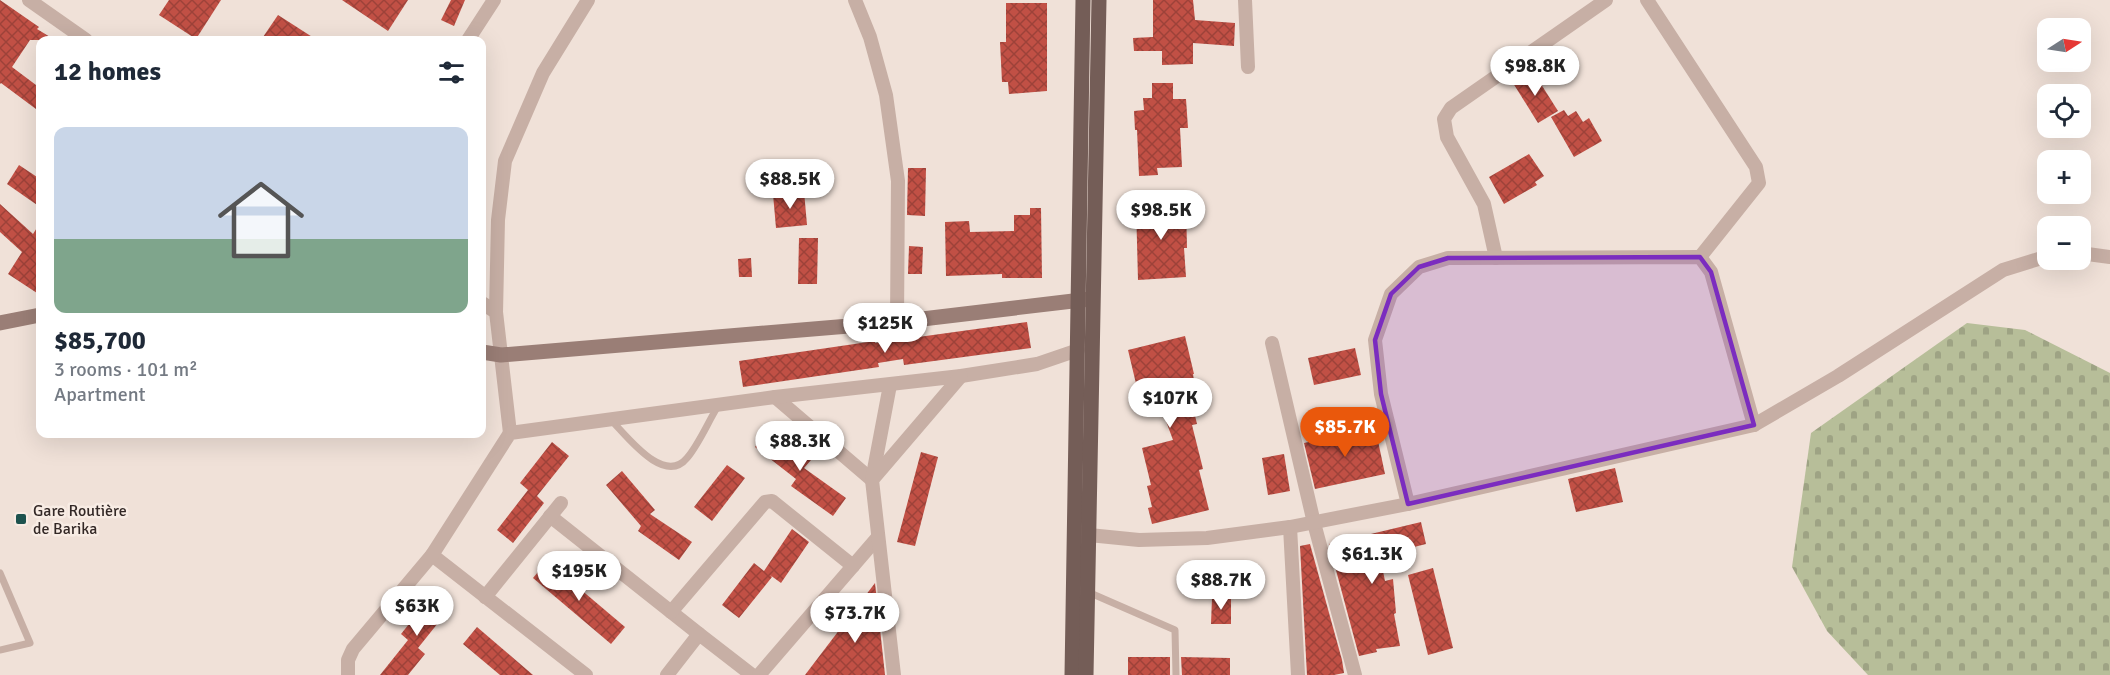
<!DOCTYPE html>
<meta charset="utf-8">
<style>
body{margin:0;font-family:Signika,sans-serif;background:#f2f2f3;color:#1f2937;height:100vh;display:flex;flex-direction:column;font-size:22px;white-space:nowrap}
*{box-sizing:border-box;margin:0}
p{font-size:20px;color:#747a83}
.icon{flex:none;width:33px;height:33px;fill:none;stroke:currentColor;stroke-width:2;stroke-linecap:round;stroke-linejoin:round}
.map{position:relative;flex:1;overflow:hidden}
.drawer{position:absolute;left:36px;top:36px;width:450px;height:402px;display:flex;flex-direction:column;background:#fff;border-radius:12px;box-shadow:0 6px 24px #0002}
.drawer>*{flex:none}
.needle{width:39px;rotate:78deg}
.tools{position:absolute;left:2037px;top:18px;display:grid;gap:12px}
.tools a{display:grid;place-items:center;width:54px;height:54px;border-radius:12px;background:#fff;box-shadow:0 6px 24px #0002;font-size:30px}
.price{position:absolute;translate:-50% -51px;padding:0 14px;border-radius:21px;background:#fff;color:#222;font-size:20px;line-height:39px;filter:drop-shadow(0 2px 3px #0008)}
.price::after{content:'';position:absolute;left:50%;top:36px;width:18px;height:14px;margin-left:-9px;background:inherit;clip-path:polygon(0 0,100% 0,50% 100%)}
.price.active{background:#ea580c;color:#fff}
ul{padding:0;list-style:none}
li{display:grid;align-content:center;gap:12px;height:318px;padding:0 18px}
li+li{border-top:2px solid #e0e1e3}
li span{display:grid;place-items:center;height:186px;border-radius:12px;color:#555}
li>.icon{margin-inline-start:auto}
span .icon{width:108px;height:108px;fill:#fffc;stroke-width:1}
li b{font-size:26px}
h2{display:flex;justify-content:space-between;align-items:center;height:72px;padding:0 18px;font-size:26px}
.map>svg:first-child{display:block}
.cemetery{fill:url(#cemetery-stones)}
.building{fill:url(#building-cross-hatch)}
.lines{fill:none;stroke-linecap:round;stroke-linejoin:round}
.service{stroke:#c7afa5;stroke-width:7}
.minor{stroke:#c7afa5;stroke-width:14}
.secondary{stroke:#9a7e76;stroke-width:15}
.primary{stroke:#745d57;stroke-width:15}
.marked{fill:#7b2cbf;fill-opacity:0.2;stroke:#7b2cbf;stroke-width:4.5;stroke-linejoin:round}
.poi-dot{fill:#1d524e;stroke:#f8ece4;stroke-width:2}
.labels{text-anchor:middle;stroke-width:5;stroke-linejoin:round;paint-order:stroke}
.poi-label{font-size:16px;fill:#332826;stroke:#f8ece4;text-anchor:start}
</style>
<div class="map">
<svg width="2110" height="675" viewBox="0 0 2110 675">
<defs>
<pattern id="cemetery-stones" width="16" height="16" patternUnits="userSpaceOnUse" patternTransform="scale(1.5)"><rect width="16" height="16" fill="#b7be99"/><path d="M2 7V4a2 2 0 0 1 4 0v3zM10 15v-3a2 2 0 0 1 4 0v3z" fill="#9ea384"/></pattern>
<pattern id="building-cross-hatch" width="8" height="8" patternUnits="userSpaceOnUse" patternTransform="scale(1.5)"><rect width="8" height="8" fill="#c15045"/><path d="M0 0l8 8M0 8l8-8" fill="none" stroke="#9d4239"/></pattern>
</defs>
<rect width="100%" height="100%" fill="#f0e1d8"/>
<polygon class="cemetery" points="1967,323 2025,330 2110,373 2110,675 1868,675 1827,631 1792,567 1811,433"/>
<g class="building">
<polygon points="0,0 39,27 37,29 55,40 30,40 12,67 40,88 40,112 1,83 0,84"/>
<polygon points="169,0 221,0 196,39 159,15"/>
<polygon points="342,0 408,0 388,31"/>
<polygon points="451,0 465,0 454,26 441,20"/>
<polygon points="1153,0 1193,0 1195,20 1235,23 1234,46 1193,43 1193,64 1162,65 1162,51 1134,51 1133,38 1153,37"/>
<polygon points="1006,3 1047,3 1047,91 1009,94 1008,82 1002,82 1000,42 1006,42"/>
<polygon points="278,15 317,40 261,40"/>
<polygon points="1532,70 1558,111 1538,123 1513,83"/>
<polygon points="1152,83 1173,83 1173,99 1186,99 1188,128 1180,128 1182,167 1157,168 1158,175 1139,176 1137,130 1135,130 1134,111 1144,110 1143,98 1152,98"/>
<polygon points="1564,110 1568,116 1576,111 1583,122 1589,118 1602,141 1574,157 1551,117"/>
<polygon points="1529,154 1544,176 1535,182 1537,185 1504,204 1489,177"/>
<polygon points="19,165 40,179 40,207 7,184"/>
<polygon points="908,168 926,168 925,216 907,215"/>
<polygon points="804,191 807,225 776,228 773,194"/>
<polygon points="0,204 33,234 40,223 40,295 8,274 22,252 0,232"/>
<polygon points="1136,205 1186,205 1187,248 1184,248 1186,277 1138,280"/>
<polygon points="1030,208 1041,208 1042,278 1002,278 1002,274 946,276 945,222 969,221 970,232 1014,231 1014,215 1030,215"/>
<polygon points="799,238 818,238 817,284 798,284"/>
<polygon points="909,246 923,247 922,274 908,274"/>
<polygon points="751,258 752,277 739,277 738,259"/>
<polygon points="1027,322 1031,348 904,365 903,359 878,363 879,367 743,387 739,361 875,341 875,343"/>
<polygon points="1185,336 1194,374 1193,374 1196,394 1190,395 1197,424 1192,425 1203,469 1199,470 1209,510 1152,524 1148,508 1152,507 1147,486 1151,485 1142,448 1173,440 1160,405 1135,410 1132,393 1138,392 1128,350"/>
<polygon points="1355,348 1361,375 1314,385 1308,358"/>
<polygon points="1375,427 1385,474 1315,489 1304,443"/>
<polygon points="770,428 811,460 804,468 846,498 833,516 791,486 796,479 755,447"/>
<polygon points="552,442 569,456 537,496 544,503 513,543 497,530 528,490 520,483"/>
<polygon points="921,452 938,457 915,546 897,542"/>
<polygon points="1284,454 1290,491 1268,495 1262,458"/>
<polygon points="727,465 745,478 712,521 694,507"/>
<polygon points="1615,468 1623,502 1576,512 1568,479"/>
<polygon points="622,471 655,510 650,514 692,542 679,560 638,531 641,526 606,485"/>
<polygon points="1421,522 1426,544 1402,550 1401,547 1390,549 1390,554 1380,556 1385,581 1393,579 1396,613 1394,614 1400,646 1376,649 1377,652 1359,656 1329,544"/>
<polygon points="792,529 809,542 781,583 770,575 772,577 739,618 722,605 754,563 764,571"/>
<polygon points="1310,544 1342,660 1344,673 1334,675 1307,675 1300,546"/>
<polygon points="547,561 625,627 611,644 533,578"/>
<polygon points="1433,568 1453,648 1428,655 1408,575"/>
<polygon points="875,583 885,675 805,675"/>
<polygon points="433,594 450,608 418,648 425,654 408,675 380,675 408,640 401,634"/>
<polygon points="1212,598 1231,598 1231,624 1211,624"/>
<polygon points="477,627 533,675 500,675 463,644"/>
<rect x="1128" y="657" width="42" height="18"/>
<polygon points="1181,657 1230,658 1230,675 1182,675"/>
</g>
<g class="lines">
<g class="service">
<path d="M611,420C627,436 664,486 687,458C699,444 708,422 718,406"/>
<polyline points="0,573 30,643 0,650"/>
<polyline points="1088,592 1175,630 1176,675"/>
</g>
<g class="minor">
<polyline points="29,0 86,40"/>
<polyline points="855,0 870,37 886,95 898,181 897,322"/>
<polyline points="1245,0 1248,67"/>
<polyline points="1647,0 1756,167 1759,183 1700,257"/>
<polyline points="468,40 494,0"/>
<polyline points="2080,253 2110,257"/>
<polyline points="1496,258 1484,204 1447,137 1444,119 1451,108 1606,0"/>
<polyline points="482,303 496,312 510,433"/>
<polyline points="496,312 498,220 505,161 543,73 588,0"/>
<polyline points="1272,343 1314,523 1355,675"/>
<polyline points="775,397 872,480"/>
<polyline points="872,480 890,385"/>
<polyline points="1408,504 1381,394 1375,340 1391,294 1419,267 1448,258 1700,257 1711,272 1754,425"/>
<polyline points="550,516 699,634"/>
<polyline points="1290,527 1298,675"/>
<polyline points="1079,534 1139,540 1207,538 1290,527 1408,504 1754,425 1838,376 2003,270 2048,256"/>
<polyline points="432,555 586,675"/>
<polyline points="485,597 561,503"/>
<polyline points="671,612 765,502 772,501 853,566"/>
<polyline points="348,675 348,660 353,649 432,555 510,433 775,397 961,376 1037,364 1078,350"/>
<polyline points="667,675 699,634 752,675"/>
<polyline points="759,675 878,537"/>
<polyline points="894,675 872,480 961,376"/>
</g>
<g class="secondary">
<polyline points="0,323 40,315"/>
<polyline points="482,352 501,355 897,322 1090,299"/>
</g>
<g class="primary">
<polyline points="1072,675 1083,0"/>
<polyline points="1086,675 1099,0"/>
</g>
</g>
<path class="marked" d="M1700,257L1711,272L1754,425L1408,504L1381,394L1375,340L1391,294L1419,267L1448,258Z"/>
<rect class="poi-dot" x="15" y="513" width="12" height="12" rx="3"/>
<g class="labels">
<g class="poi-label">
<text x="33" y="516">Gare Routière<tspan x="33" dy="18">de Barika</tspan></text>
</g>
</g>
</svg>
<div class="tools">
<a><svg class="needle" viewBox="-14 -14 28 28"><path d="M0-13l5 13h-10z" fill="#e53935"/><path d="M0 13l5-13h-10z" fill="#747a83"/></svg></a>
<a><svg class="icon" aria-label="locate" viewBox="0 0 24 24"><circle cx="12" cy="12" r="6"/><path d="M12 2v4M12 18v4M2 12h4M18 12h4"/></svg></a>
<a>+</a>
<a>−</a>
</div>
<b class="price" style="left:1535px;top:97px">$98.8K</b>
<b class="price" style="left:790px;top:210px">$88.5K</b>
<b class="price" style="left:1161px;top:241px">$98.5K</b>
<b class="price" style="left:885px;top:354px">$125K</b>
<b class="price" style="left:1170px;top:429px">$107K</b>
<b class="price active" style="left:1345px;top:458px">$85.7K</b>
<b class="price" style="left:800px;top:472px">$88.3K</b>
<b class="price" style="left:1372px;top:585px">$61.3K</b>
<b class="price" style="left:579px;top:602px">$195K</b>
<b class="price" style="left:1221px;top:611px">$88.7K</b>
<b class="price" style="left:417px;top:637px">$63K</b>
<b class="price" style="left:855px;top:644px">$73.7K</b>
<section class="drawer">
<h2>12 homes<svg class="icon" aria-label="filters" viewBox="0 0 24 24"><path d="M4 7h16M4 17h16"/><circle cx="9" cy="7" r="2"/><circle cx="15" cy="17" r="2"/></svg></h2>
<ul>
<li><span style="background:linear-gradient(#c9d6e8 60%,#7fa58c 0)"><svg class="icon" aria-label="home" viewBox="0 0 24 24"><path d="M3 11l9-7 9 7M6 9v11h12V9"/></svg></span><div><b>$85,700</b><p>3 rooms · 101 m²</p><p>Apartment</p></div></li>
</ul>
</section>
</div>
